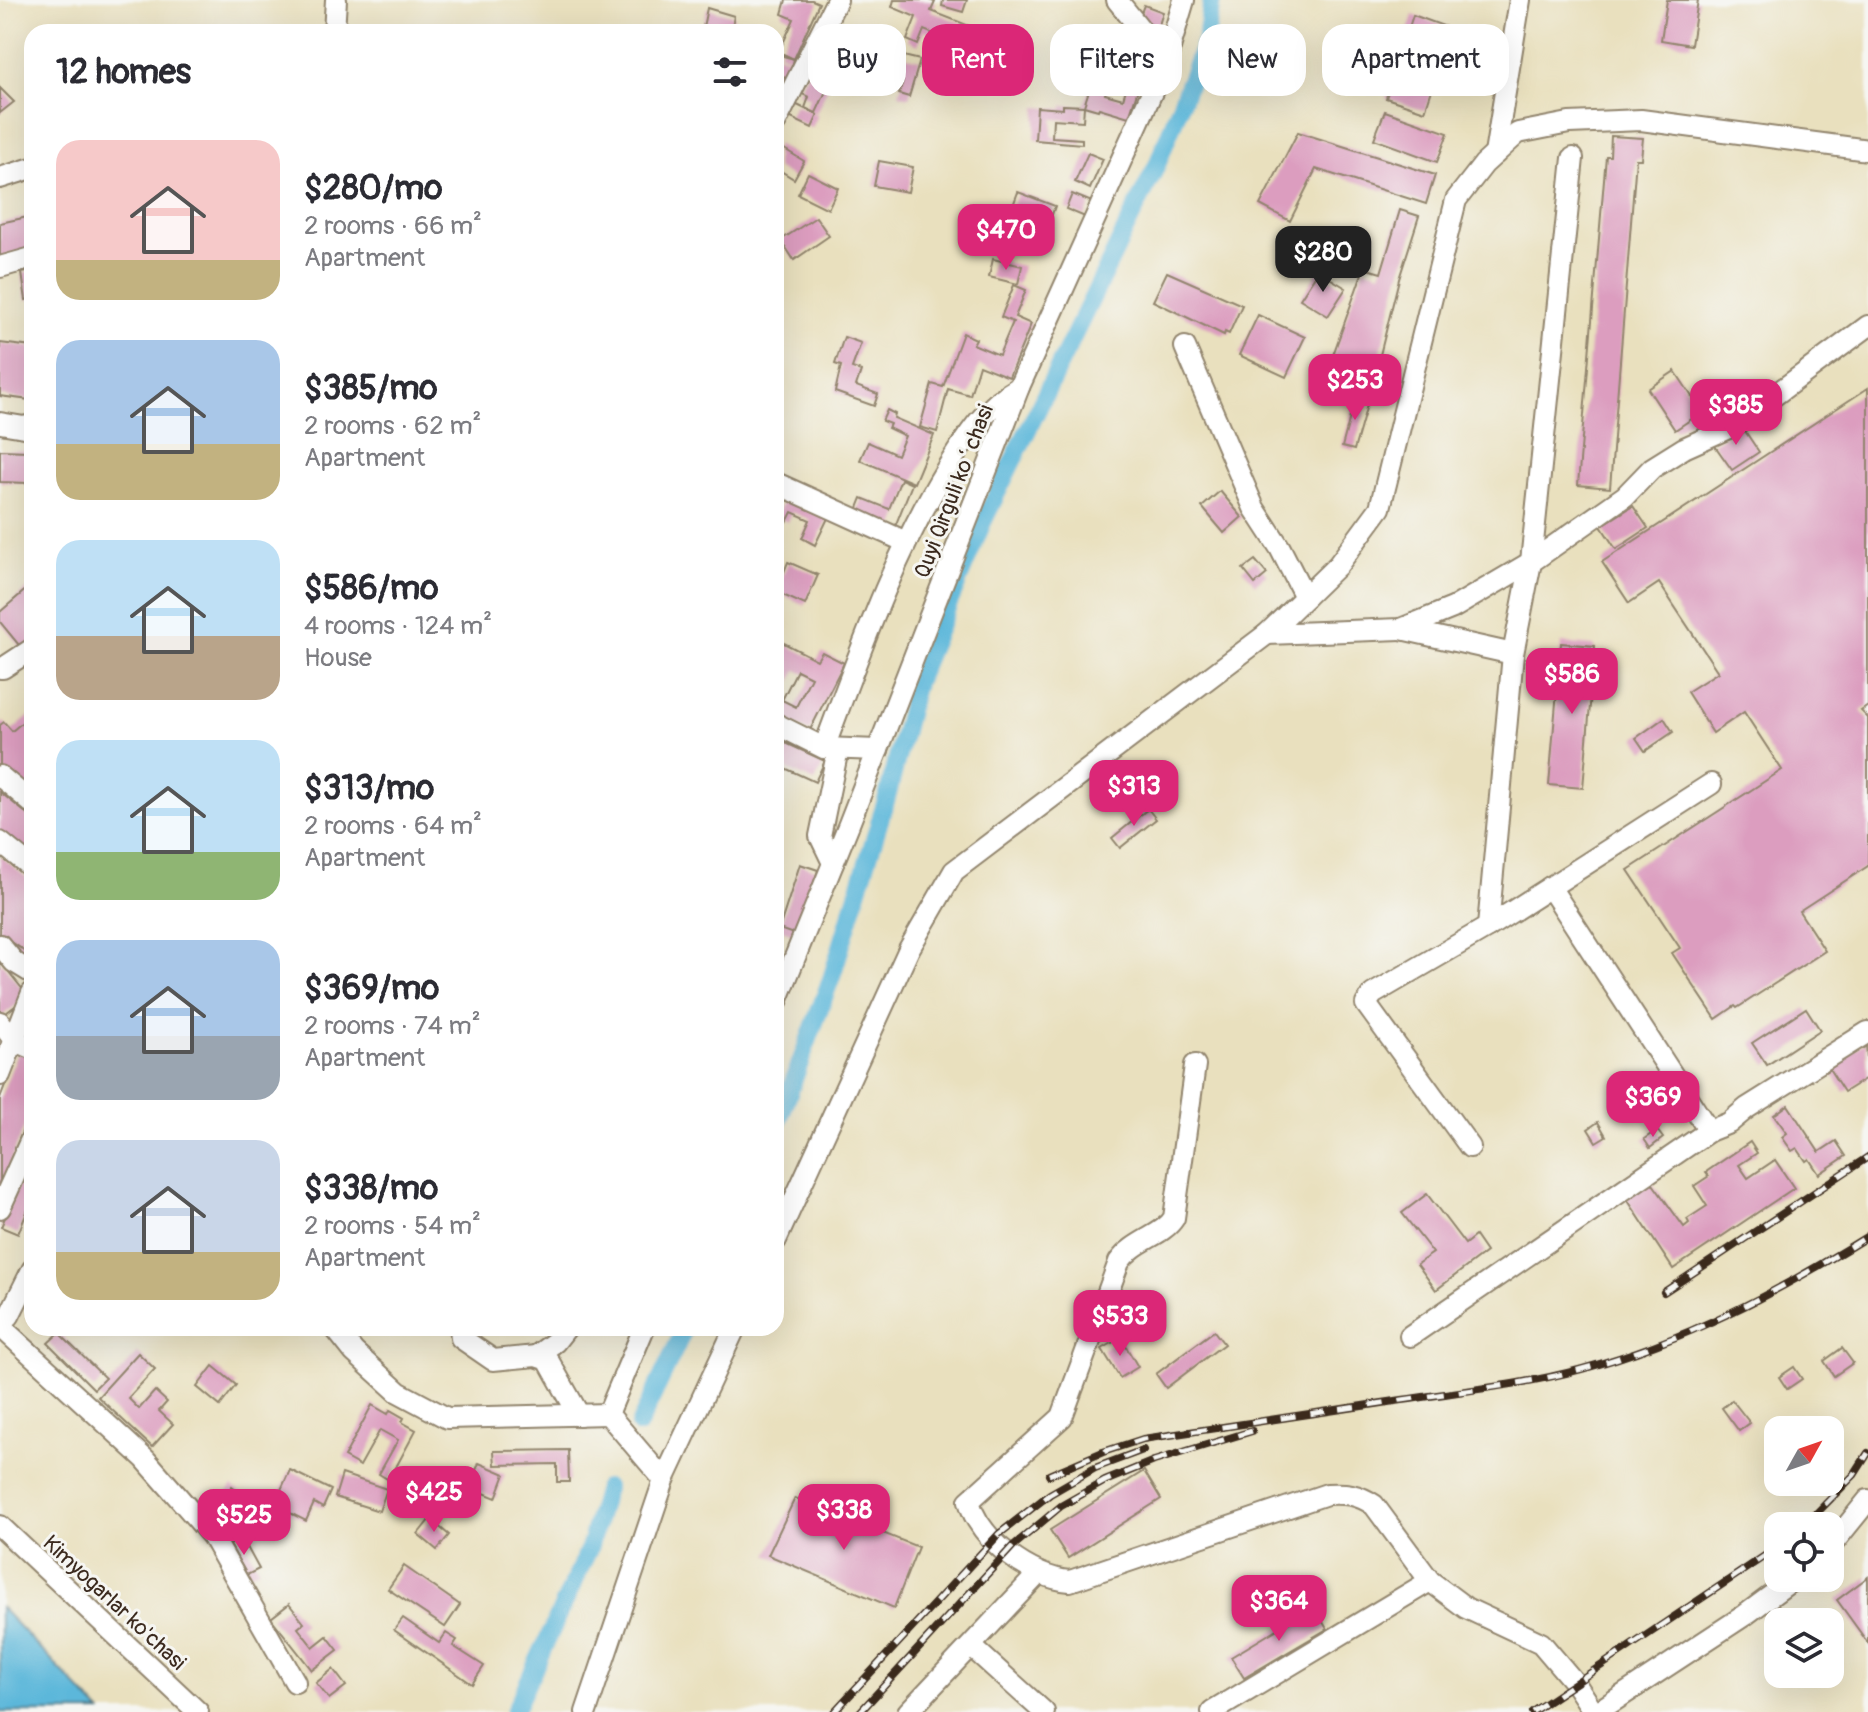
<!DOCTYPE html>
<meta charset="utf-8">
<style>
body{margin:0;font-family:Pangolin,sans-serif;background:#f7f7f7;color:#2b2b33;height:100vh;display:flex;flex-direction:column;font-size:30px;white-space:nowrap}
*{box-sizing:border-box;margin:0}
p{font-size:26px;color:#7c7c81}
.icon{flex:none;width:44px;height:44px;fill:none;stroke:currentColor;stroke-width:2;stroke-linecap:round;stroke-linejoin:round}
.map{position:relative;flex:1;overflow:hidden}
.details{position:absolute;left:24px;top:24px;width:760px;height:1312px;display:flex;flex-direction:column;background:#fff;border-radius:24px;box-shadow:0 8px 32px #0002}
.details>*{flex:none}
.guide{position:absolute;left:808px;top:24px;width:760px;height:72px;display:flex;gap:16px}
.needle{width:52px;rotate:50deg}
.tools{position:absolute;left:1764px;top:1416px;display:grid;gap:16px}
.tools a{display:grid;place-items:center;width:80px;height:80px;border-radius:16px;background:#fff;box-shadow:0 8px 32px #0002;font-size:40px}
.price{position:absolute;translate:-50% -68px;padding:0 18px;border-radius:16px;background:#db2777;color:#fff;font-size:26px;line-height:52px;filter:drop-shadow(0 2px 4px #0008)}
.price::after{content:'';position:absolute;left:50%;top:48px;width:24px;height:18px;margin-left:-12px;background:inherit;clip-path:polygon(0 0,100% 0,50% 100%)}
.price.active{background:#222;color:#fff}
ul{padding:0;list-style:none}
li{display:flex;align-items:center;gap:24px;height:200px;padding:0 32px}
li span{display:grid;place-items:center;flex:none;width:224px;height:160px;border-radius:24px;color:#555}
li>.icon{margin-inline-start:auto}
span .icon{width:96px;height:96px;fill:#fffc;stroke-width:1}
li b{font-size:34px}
h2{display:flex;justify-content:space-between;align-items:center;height:96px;padding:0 32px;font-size:34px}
.chip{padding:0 28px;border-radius:24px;background:#fff;box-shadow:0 8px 32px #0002;font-size:28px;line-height:72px}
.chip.active{background:#db2777;color:#fff}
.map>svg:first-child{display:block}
.water{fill:#5cb7da;stroke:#4c707c;stroke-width:2}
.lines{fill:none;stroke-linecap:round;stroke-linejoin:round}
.canal{stroke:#5cb7da;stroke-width:18}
.building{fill:#dc9dbf;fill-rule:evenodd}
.minor-casing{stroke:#92856e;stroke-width:24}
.minor{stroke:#fff;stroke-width:20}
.rail-casing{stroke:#3b2a1e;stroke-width:8}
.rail{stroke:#f6f6f2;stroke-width:5;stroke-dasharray:15;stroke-linecap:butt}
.labels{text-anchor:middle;stroke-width:6;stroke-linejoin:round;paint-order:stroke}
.street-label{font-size:22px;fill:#3b2a1e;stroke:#f6f6f2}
</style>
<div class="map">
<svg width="1868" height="1712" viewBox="0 0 1868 1712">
<rect width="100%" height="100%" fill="#f6f6f2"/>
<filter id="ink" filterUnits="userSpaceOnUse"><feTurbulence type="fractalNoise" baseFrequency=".0125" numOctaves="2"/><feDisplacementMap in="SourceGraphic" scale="16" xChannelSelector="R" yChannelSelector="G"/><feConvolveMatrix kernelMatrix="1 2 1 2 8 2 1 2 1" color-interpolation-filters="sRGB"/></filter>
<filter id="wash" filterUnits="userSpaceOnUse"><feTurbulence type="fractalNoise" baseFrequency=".006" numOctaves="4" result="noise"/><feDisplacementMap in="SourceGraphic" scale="32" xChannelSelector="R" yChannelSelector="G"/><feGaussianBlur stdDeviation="1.8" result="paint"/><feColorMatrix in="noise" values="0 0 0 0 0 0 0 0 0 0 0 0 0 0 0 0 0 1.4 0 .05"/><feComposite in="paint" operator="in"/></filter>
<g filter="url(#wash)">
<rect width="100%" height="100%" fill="#e9e0be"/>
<polygon class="water" points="0,1607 101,1712 0,1712"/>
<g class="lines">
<g class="canal">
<polyline points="776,1128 832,976 888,794 916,682 983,522 1157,165 1206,39 1212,0"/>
<polyline points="639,1425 685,1328"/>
<polyline points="514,1712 589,1549 606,1488"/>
</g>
</g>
<g id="blocks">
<g class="building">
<polygon points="786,0 812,0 819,3 794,59 779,52 794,19 782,14"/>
<polygon points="894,0 929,0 935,2 931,11 982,31 984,26 1013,38 1003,62 924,30 918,45 907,40 916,17 892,7"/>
<polygon points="943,0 967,0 963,12 942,6"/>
<polygon points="1667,0 1698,0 1691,45 1661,40"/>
<polygon points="1144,5 1163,12 1158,28 1138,21"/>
<polygon points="707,8 734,16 731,32 702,32"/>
<polygon points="1413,15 1452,29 1425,111 1386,98"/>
<polygon points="828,28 847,37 842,48 837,45 819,83 828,87 816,113 805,108 809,97 798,92"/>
<polygon points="850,43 920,60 909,97 899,94 903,81 844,64"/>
<polygon points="776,54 794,59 789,79 776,75"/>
<polygon points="1099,59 1114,64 1105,94 1123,99 1134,63 1145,67 1129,117 1099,108 1098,110 1084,106"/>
<polygon points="0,88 14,102 0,113"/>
<polygon points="795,104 818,115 812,128 789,117"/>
<polygon points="1063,105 1084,106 1083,121 1053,119 1052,137 1082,139 1082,144 1035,140 1037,107 1063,109"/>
<polygon points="1385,111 1448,133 1437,162 1374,139"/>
<polygon points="1298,132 1435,175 1426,204 1316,169 1290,221 1260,205"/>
<polygon points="1611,136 1643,138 1641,159 1636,159 1610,488 1578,485 1606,156 1610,156"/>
<polygon points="776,144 804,161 794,179 776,168"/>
<polygon points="1088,153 1103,159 1090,189 1075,182"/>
<polygon points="879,161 913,167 908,192 874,186"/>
<polygon points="808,173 838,188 828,209 798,194"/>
<polygon points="1018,192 1055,206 1048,226 1011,211"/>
<polygon points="1072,194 1092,202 1085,217 1066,209"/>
<polygon points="1400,210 1419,216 1399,279 1373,383 1328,369 1364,268 1381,273"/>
<polygon points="32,216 32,249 0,257 0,223"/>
<polygon points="816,217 829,236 794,260 781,240"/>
<polygon points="993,259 1022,266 1018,284 989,277"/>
<polygon points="32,271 32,299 26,300 22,273"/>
<polygon points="1318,271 1346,288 1328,316 1300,299"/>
<polygon points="1167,272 1242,305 1229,334 1225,332 1224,335 1153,301"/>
<polygon points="1014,285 1026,290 1015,317 1031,324 1009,377 979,365 970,395 948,389 937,432 920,427 932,384 943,387 963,333 976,339 973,344 999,355 1013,322 1001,317"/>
<polygon points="1258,315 1305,337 1286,377 1239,355"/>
<polygon points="844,337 861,343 852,368 861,371 856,386 878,394 874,406 835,392 841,366 835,364"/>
<polygon points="0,343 32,347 30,400 0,396"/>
<polygon points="1675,371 1702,412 1675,430 1648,389"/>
<polygon points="1868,388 1868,706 1861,711 1868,718 1868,866 1799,911 1825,951 1737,1008 1735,1006 1716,1019 1672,953 1680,948 1628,870 1782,770 1744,712 1713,733 1687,692 1718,672 1659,583 1629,603 1602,562"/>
<polygon points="1356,394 1369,398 1354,450 1342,447"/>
<polygon points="887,410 895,414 894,418 934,435 914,483 860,460 868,442 897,455 905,436 888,428 890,424 882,421"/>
<polygon points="1741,425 1759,452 1732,470 1713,443"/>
<polygon points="0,450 28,451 28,483 0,482"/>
<polygon points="901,479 912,484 894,529 856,513 862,498 889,509"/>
<polygon points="1220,491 1242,517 1224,533 1202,507"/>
<polygon points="787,495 829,516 815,545 802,538 810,520 792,512 787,522 776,516"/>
<polygon points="1633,506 1648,528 1616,549 1601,526"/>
<polygon points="1255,560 1267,574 1255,584 1243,569"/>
<polygon points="788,562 818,575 805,605 776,592"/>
<polygon points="29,587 32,591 32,643 23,650 0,622 0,612"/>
<path d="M776,639L817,660L822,652L844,663L809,732L776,715ZM797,670L811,677L796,707L782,700Z"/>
<polygon points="1561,643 1595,646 1583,788 1549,785"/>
<polygon points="32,714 32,744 29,748 32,750 32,793 0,768 0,725 4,722 12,731"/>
<polygon points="1664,718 1673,732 1645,751 1636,738"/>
<polygon points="777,739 825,761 815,782 776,764"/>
<polygon points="0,792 32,818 32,861 0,835"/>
<polygon points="1148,809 1156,819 1120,848 1112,838"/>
<polygon points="0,856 32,882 32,956 0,934"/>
<polygon points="800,864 818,870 796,935 779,929"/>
<polygon points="0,961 28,996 2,1016 0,1014"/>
<polygon points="1806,1008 1820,1030 1767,1065 1752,1043"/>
<polygon points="1866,1042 1868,1077 1844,1092 1828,1067"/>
<polygon points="18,1052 32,1057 32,1107 0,1188 0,1098"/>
<polygon points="1788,1105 1819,1152 1836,1141 1846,1156 1819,1174 1809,1159 1806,1161 1797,1148 1792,1151 1782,1137 1787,1133 1774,1115"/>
<polygon points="1598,1122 1606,1136 1596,1142 1588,1129"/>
<polygon points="1657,1130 1663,1138 1650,1148 1644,1139"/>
<polygon points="1750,1142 1757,1153 1739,1165 1748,1178 1775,1160 1794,1188 1673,1269 1623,1193 1648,1177 1684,1227 1689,1223 1687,1219 1707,1206 1694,1186 1709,1176 1706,1172"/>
<polygon points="32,1152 32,1200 18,1234 1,1227"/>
<polygon points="1427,1194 1465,1244 1475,1236 1486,1252 1436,1290 1417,1264 1433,1253 1402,1213"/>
<polygon points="1214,1331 1224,1344 1166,1388 1156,1374"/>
<polygon points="59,1333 105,1378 94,1389 48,1343"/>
<polygon points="1121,1338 1138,1367 1120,1378 1102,1349"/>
<polygon points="1842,1348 1853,1363 1834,1376 1824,1361"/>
<polygon points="138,1353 155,1369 128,1398 139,1409 155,1391 167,1402 159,1411 173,1424 152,1447 98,1397"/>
<polygon points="213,1366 236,1385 220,1406 197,1387"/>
<polygon points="1794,1367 1802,1379 1787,1389 1779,1377"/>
<polygon points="1732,1400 1750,1423 1739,1431 1722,1408"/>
<polygon points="372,1405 388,1414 390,1410 404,1418 402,1422 416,1430 389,1480 379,1474 398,1440 380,1430 360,1466 344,1457"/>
<polygon points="568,1450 569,1482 557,1482 557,1464 495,1465 494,1451"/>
<polygon points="479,1463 505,1474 496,1498 469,1487"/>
<polygon points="290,1470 331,1490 323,1508 314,1503 306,1521 274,1505"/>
<polygon points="1144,1471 1161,1499 1068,1558 1050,1530"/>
<polygon points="342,1474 387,1489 379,1511 335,1497"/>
<polygon points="232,1486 251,1501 234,1525 214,1509"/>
<polygon points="795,1498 918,1547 894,1608 768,1555"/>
<polygon points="430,1519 449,1535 437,1550 418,1534"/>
<polygon points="242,1538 259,1569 247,1575 230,1545"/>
<polygon points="404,1566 460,1605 445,1627 388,1589"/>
<polygon points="1868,1577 1868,1643 1837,1600"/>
<polygon points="289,1604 304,1623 298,1628 313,1647 327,1636 338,1650 312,1670 271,1618"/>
<polygon points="1314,1607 1327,1629 1244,1678 1231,1657"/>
<polygon points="403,1618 439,1643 446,1633 457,1640 453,1646 484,1666 472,1684 394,1630"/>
<polygon points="333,1669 346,1686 329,1699 316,1683"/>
</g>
</g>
</g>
<g filter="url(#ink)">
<use href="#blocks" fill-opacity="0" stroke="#92856e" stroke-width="2"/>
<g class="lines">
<g class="minor-casing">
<g id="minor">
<polyline points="1117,0 1166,61"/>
<polyline points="334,32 336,0"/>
<polyline points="776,122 837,0"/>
<polyline points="1495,154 1520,0"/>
<polyline points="0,178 32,168"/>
<polyline points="0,267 32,258"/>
<polyline points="1185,347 1254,508 1280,548 1305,597"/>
<polyline points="0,423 24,427 32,425"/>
<polyline points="776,483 906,542"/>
<polyline points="1401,629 1513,654"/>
<polyline points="1267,634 1401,629 1453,608 1531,562 1625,496 1652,468 1684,448 1733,426 1868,326"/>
<polyline points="0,668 3,668 32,649"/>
<polyline points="776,724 824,748 878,750"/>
<path d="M824,748C860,652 893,556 947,468C967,436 985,406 1019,387"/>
<polyline points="0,776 32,803"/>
<polyline points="0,842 32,868"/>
<polyline points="833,863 820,836 838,749"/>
<polyline points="1550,887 1709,1131"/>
<polyline points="1488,927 1513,654 1531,562 1573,158"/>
<polyline points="0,945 14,962 32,973"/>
<polyline points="776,1004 849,824 1019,387 1166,61 1184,0"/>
<polyline points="0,1022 15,1041 32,1048"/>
<path d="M1195,1065L1174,1218C1163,1236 1134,1240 1119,1262L1062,1417L969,1501C979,1540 1031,1578 1070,1581L1327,1494C1346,1493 1358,1494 1374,1505L1430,1581L1466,1608L1541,1643L1575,1683L1594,1712"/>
<polyline points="0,1075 32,993"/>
<polyline points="1470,1147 1366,1004 1373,994 1488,927 1711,784"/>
<polyline points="0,1208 32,1137"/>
<polyline points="776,1240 909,949 954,871 1267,634 1338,565 1380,508 1456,200 1484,164 1518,133 1569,123 1641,120 1868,150"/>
<polyline points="0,1320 9,1316 32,1270"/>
<polyline points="0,1326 145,1459 212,1536 295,1682"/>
<polyline points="335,1328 354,1352 398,1392 447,1418 608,1414"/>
<polyline points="460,1328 461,1338 493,1360 536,1356 548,1360 579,1415"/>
<polyline points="644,1328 608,1414 664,1480"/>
<polyline points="1410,1336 1709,1131 1729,1123 1747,1108 1868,1032"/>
<polyline points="536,1356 555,1342 566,1328"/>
<polyline points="0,1526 198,1712"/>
<polyline points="1830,1547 1868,1500"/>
<polyline points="972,1647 1044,1712"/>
<polyline points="586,1712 664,1480 735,1328"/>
<polyline points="908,1712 1039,1573"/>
<polyline points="1212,1712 1430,1581"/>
<polyline points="1597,1712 1745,1615 1795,1578"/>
</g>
</g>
<use href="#minor" class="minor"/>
<g class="rail-casing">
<g id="rail">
<polyline points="1664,1292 1868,1157"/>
<path d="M1049,1475L1103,1452L1143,1439C1230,1426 1316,1413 1402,1400C1462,1391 1524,1385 1582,1369C1685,1341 1778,1292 1868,1236"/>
<polyline points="1804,1526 1854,1475 1868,1453"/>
<polyline points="834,1712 999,1534 1050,1494 1095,1468 1143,1450"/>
<polyline points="860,1712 1013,1546 1061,1506 1105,1481 1154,1461 1252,1431"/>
<polyline points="1532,1712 1778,1547"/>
</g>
</g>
<use href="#rail" class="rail"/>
</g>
</g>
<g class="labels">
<g class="street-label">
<text transform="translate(953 491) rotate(-69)" y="8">Quyi Qirguli koʻchasi</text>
<text transform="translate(115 1602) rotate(43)" y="8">Kimyogarlar ko'chasi</text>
</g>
</g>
</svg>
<div class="tools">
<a><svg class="needle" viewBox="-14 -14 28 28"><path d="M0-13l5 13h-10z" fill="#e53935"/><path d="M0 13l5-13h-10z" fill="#7c7c81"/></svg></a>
<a><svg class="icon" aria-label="locate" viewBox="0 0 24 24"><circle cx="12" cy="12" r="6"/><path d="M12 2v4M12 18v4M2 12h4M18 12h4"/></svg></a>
<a><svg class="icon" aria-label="layers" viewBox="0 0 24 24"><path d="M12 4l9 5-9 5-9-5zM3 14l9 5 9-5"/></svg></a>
</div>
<b class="price" style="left:1006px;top:272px">$470</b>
<b class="price active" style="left:1323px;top:294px">$280</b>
<b class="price" style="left:1355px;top:422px">$253</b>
<b class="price" style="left:1736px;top:447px">$385</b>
<b class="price" style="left:1572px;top:716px">$586</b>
<b class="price" style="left:1134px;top:828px">$313</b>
<b class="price" style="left:1653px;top:1139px">$369</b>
<b class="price" style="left:1120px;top:1358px">$533</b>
<b class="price" style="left:434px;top:1534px">$425</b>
<b class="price" style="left:844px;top:1552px">$338</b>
<b class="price" style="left:244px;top:1557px">$525</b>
<b class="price" style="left:1279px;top:1643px">$364</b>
<div class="guide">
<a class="chip">Buy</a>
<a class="chip active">Rent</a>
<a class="chip">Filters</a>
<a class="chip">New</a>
<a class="chip">Apartment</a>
</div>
<section class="details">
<h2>12 homes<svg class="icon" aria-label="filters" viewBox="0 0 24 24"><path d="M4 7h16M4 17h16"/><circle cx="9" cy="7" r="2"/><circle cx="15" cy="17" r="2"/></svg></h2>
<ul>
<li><span style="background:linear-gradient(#f6c9c9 75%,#c2b280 0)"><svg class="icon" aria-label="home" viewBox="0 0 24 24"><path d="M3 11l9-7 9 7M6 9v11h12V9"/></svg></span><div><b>$280/mo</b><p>2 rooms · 66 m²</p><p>Apartment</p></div></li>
<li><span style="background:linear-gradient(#a9c7e8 65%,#c2b280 0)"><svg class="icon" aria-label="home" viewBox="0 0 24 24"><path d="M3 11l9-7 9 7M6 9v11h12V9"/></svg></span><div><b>$385/mo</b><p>2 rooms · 62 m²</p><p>Apartment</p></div></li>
<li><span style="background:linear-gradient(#bfe0f5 60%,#b9a48a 0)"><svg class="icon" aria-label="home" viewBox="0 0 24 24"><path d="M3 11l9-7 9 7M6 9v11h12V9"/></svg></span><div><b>$586/mo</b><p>4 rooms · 124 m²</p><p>House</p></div></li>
<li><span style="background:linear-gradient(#bfe0f5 70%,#8fb573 0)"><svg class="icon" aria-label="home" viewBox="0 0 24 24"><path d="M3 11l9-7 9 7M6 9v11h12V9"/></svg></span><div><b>$313/mo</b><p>2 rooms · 64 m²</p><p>Apartment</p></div></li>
<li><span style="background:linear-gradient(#a9c7e8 60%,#9aa5b1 0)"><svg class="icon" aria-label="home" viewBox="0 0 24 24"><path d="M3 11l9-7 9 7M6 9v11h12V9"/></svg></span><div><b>$369/mo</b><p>2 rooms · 74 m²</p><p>Apartment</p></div></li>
<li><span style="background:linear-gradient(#c9d6e8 70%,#c2b280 0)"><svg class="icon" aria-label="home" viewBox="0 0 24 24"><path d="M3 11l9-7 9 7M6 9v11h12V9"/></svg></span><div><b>$338/mo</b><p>2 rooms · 54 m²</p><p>Apartment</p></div></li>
</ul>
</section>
</div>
